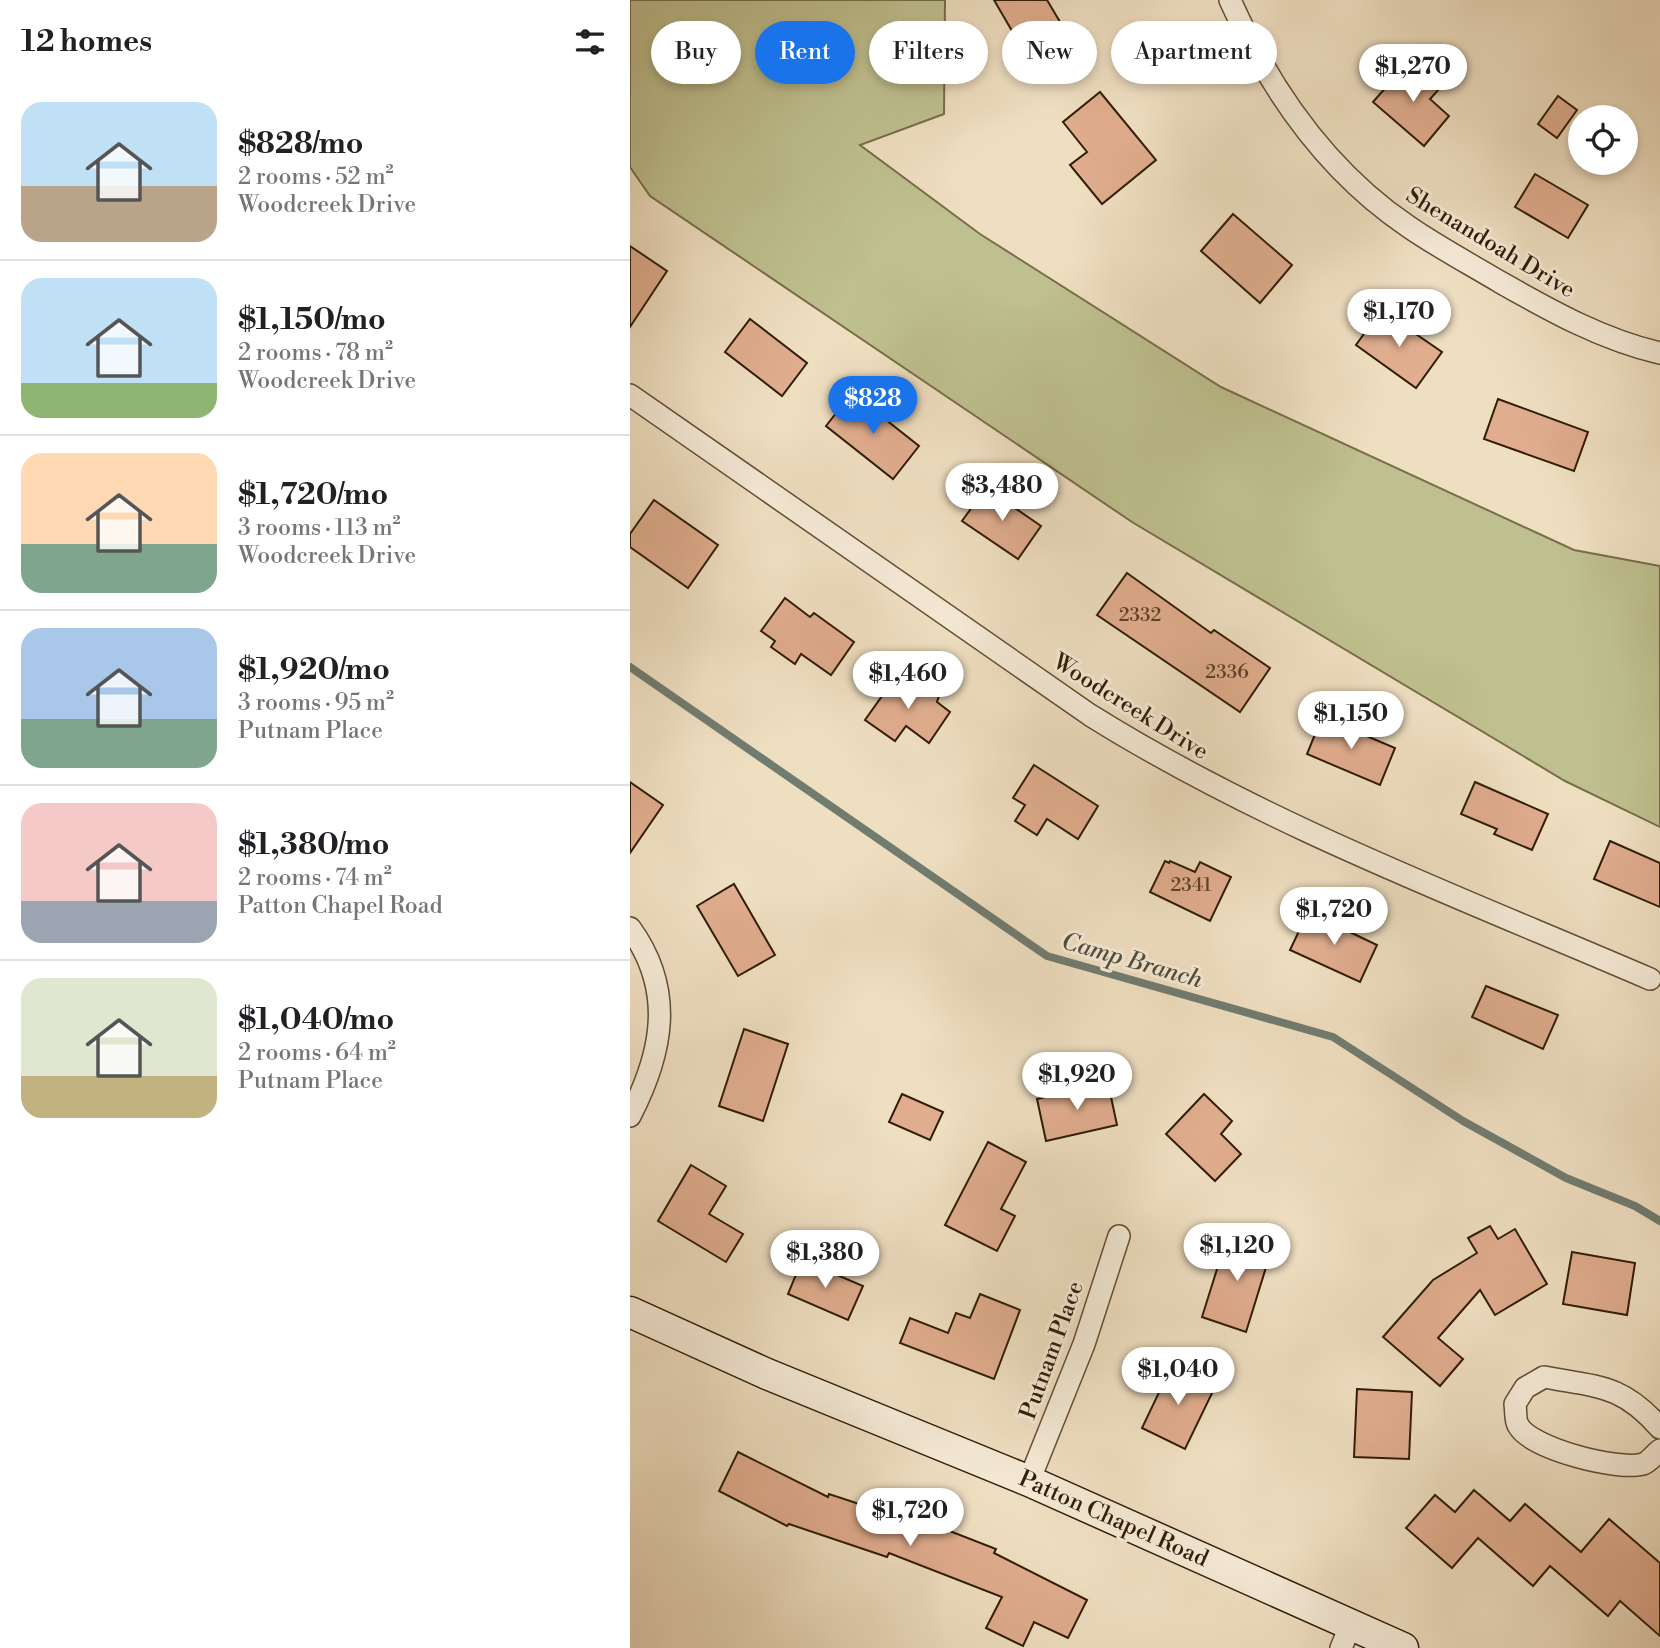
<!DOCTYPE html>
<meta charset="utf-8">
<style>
body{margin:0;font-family:"Libre Bodoni",serif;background:#f2f2f2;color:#202124;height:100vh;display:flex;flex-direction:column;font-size:26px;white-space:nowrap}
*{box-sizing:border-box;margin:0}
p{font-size:23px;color:#757577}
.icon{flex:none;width:38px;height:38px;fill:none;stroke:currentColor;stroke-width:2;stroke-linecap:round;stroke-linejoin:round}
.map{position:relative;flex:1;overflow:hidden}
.details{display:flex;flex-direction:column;background:#fff;width:630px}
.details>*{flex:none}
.banner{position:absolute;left:21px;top:21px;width:665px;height:63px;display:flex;gap:14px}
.buttons{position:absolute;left:938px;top:105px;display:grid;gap:14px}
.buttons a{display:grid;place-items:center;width:70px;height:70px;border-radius:50%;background:#fff;box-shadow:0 4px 10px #0003;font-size:35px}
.price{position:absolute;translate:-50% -60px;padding:0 16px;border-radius:24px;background:#fff;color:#222;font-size:23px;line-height:46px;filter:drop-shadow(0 2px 4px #0008)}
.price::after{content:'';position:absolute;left:50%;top:42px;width:21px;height:16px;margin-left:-10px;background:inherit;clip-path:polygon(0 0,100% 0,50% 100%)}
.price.current{background:#1a73e8;color:#fff}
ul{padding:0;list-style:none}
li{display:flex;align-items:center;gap:21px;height:175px;padding:0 21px}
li+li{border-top:2px solid #e0e0e0}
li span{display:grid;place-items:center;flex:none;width:196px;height:140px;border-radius:21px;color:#555}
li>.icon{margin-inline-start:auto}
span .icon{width:84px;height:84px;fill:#fffc;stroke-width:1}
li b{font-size:30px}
h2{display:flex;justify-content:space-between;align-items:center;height:84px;padding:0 21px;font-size:30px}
.chip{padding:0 24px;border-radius:32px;background:#fff;box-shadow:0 4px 10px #0003;font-size:24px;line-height:63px}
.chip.current{background:#1a73e8;color:#fff}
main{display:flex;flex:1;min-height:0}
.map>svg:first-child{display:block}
.green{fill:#bfc08f;stroke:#786e4a;stroke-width:2}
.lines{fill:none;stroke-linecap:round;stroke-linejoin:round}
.stream{stroke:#717c71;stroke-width:8}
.building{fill:#e0ad8e;stroke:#301d05;stroke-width:2}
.street-casing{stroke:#604e34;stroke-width:24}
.secondary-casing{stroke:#301d05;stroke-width:33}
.street{stroke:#f5ead7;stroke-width:21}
.secondary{stroke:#f5ead7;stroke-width:30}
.labels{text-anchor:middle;stroke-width:6;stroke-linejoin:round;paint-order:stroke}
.number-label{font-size:19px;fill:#5c4127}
.street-label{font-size:23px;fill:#301d05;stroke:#f5ead7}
.water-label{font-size:24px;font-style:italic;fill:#504c3b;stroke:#f5ead7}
</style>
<main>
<section class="details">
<h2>12 homes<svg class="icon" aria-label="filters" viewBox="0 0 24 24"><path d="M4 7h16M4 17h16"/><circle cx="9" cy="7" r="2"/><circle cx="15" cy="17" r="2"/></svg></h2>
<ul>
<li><span style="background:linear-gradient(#bfe0f5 60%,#b9a48a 0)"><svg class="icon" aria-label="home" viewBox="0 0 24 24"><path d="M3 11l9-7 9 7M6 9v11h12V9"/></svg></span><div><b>$828/mo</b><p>2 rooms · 52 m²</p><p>Woodcreek Drive</p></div></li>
<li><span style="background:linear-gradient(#bfe0f5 75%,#8fb573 0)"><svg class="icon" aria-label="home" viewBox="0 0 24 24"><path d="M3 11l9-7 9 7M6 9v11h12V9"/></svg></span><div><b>$1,150/mo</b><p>2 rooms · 78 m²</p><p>Woodcreek Drive</p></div></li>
<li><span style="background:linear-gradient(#ffd9b3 65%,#7fa58c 0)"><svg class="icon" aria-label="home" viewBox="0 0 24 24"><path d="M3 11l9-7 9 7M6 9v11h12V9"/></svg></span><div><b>$1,720/mo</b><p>3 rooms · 113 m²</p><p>Woodcreek Drive</p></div></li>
<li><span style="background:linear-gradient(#a9c7e8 65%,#7fa58c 0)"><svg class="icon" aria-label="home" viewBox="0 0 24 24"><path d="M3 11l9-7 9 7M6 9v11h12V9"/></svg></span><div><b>$1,920/mo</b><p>3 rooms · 95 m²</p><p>Putnam Place</p></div></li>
<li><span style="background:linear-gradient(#f6c9c9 70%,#9aa5b1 0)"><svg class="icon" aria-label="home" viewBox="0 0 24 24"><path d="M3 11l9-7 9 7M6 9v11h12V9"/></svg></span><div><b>$1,380/mo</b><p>2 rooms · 74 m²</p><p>Patton Chapel Road</p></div></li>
<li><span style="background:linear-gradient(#dfe7d0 70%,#c2b280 0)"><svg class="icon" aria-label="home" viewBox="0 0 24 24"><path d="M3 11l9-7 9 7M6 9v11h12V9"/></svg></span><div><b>$1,040/mo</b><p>2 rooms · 64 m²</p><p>Putnam Place</p></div></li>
</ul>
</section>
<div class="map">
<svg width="1030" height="1648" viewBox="0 0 1030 1648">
<rect width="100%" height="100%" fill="#efdfc1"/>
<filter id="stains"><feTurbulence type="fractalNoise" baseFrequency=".00286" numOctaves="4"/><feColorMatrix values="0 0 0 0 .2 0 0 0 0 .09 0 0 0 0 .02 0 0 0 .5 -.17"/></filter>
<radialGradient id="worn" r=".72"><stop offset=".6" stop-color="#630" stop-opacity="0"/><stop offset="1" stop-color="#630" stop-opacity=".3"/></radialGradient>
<polygon class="green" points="0,0 315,0 314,114 230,145 350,234 591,387 944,550 1030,566 1030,827 935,781 502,522 20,196 0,167"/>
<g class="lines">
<polyline class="stream" points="0,667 417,956 703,1037 833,1121 936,1178 1005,1206 1030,1221"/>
</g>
<g class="building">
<polygon points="364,0 417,0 436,32 396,55"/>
<polygon points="779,61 810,88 800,99 819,116 794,146 743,102"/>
<polygon points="470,92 526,160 472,204 440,165 457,152 433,122"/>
<polygon points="928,96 947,110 927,138 908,124"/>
<polygon points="905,174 958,205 938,238 885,207"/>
<polygon points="603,214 662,265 630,303 571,251"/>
<polygon points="0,246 37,271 0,327"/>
<polygon points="751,310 812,352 786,388 726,345"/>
<polygon points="120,319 177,363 152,396 95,352"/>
<polygon points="222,393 289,446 263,479 196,426"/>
<polygon points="868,399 958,432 944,471 854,439"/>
<polygon points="356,488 411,526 388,559 332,521"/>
<polygon points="24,500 88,545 58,588 0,547 0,534"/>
<polygon points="497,573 581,633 584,630 640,668 610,712 467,615"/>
<polygon points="155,598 180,617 184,613 224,642 201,675 171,654 165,664 141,647 145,641 131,631"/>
<polygon points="267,675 280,684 286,680 309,696 307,702 320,712 299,743 276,726 265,741 235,720"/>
<polygon points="692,717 765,748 750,785 677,754"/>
<polygon points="404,765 468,806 448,839 417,819 407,835 385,821 395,805 383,798"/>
<polygon points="0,782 33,805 0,853"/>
<polygon points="845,782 918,814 902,850 864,834 867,829 831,814"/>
<polygon points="980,841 1030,863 1030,907 964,879"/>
<polygon points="535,861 539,863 540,861 565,872 570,862 601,877 580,921 520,892"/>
<polygon points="104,884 145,955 108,976 67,906"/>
<polygon points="678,912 747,945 730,982 660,950"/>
<polygon points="856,986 928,1015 913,1049 842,1017"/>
<polygon points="114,1029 158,1044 133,1121 89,1106"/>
<polygon points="478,1083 487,1125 416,1141 407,1099"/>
<polygon points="272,1094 313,1112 300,1140 259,1122"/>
<polygon points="574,1094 602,1121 591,1134 611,1154 585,1181 536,1134"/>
<polygon points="358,1142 396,1162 371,1209 385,1216 367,1251 315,1225"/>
<polygon points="61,1165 96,1186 79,1214 113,1234 96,1262 28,1221"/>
<polygon points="860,1226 868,1239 885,1229 917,1284 865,1315 850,1290 808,1338 833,1359 810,1386 753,1337 803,1280 847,1253 838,1238"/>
<polygon points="598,1234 642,1248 616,1332 572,1317"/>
<polygon points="942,1252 1005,1263 997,1315 933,1304"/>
<polygon points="172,1260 233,1286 218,1320 158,1294"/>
<polygon points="350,1294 390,1310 364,1379 270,1343 280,1318 318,1333 326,1313 340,1318"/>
<polygon points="542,1365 585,1387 555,1449 512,1428"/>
<polygon points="727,1389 782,1392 779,1459 724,1457"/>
<polygon points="108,1452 198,1497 199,1494 293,1525 294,1521 366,1549 364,1553 457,1600 438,1638 404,1622 393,1646 356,1628 372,1597 259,1553 257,1557 159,1524 157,1526 89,1491"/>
<polygon points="844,1490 880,1521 895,1504 951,1552 979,1519 1030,1563 1030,1636 990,1601 978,1616 920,1566 903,1586 848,1538 822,1568 776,1528 805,1495 825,1512"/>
</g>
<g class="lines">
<g class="street-casing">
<g id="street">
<path d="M600,0C640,90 696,171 779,227C808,247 840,264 870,282C921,311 973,340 1030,353"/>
<path d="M0,395L460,715C634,824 832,898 1020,979"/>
<path d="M0,928C45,990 33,1052 0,1116"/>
<path d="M1030,1428C992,1384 967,1387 914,1377L895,1388L885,1404C886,1410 885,1420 888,1425C900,1449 989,1471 1013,1464C1019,1462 1025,1454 1030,1450"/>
<polyline points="399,1481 454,1344 489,1236"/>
<polyline points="711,1648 721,1624"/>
</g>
</g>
<g class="secondary-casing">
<polyline id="secondary" points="0,1312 137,1374 399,1481 773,1648"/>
</g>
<use href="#street" class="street"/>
<use href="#secondary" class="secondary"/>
</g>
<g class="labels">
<g class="number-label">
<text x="510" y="621">2332</text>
<text x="597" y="678">2336</text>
<text x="561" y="891">2341</text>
</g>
<g class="street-label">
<text transform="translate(861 242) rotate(31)" y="8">Shenandoah Drive</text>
<text transform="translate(501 706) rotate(32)" y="8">Woodcreek Drive</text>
<text transform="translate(421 1350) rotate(-70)" y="8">Putnam Place</text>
<text transform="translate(484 1518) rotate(24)" y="8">Patton Chapel Road</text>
</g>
<g class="water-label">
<text transform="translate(502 960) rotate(16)" y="8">Camp Branch</text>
</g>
</g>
<rect width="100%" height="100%" filter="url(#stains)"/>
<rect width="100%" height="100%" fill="url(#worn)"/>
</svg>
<div class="buttons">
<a><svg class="icon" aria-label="locate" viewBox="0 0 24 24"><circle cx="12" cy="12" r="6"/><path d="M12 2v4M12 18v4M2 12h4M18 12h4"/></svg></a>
</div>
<b class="price" style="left:783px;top:104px">$1,270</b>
<b class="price" style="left:769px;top:349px">$1,170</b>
<b class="price current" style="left:243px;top:436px">$828</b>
<b class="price" style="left:372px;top:523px">$3,480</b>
<b class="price" style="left:278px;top:711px">$1,460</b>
<b class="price" style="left:721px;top:751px">$1,150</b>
<b class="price" style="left:704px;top:947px">$1,720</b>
<b class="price" style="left:447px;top:1112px">$1,920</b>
<b class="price" style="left:607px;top:1283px">$1,120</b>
<b class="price" style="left:195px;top:1290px">$1,380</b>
<b class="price" style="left:548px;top:1407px">$1,040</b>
<b class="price" style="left:280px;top:1548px">$1,720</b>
<div class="banner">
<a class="chip">Buy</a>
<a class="chip current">Rent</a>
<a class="chip">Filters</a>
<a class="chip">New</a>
<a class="chip">Apartment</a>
</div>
</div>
</main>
